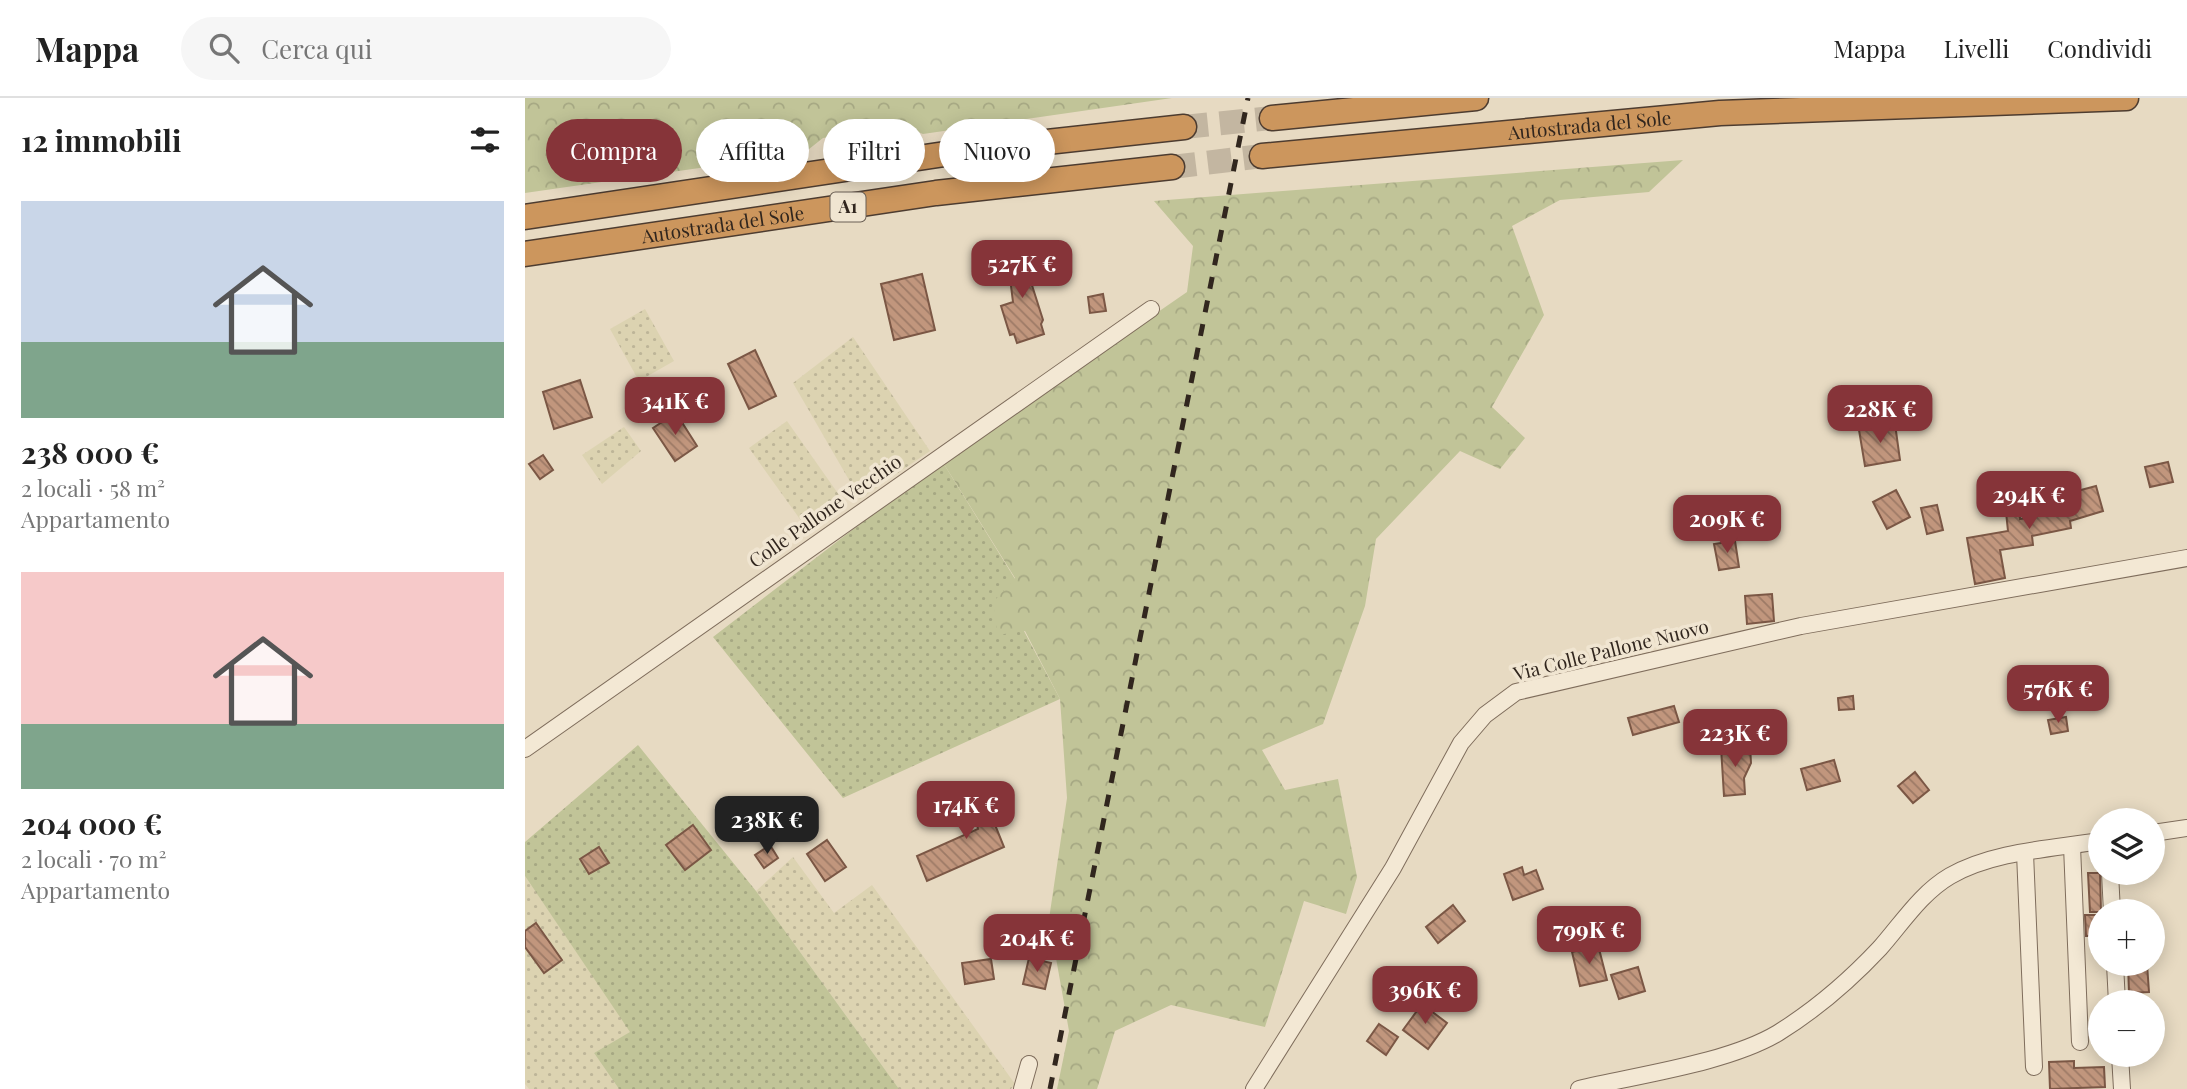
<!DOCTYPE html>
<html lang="it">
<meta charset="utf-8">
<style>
body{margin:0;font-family:"Playfair Display",serif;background:#f6f6f6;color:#222;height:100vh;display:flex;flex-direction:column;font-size:26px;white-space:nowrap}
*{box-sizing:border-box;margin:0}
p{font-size:23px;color:#767676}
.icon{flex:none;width:38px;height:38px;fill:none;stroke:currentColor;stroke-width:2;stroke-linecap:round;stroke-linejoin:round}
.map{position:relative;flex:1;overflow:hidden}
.side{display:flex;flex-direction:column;background:#fff;width:525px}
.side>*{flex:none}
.guide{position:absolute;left:21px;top:21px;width:665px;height:63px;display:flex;gap:14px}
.tools{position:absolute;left:1563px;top:710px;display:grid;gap:14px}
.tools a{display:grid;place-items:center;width:77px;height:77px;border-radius:50%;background:#fff;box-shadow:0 4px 18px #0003;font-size:35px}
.price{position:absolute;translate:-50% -60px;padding:0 16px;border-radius:14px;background:#863439;color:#fff;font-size:23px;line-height:46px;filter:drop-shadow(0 2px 4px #0008)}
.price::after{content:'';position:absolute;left:50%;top:42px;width:21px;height:16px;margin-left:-10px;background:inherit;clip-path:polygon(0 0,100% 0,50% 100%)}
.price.selected{background:#222;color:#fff}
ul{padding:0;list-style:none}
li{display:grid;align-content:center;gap:14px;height:371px;padding:0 21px}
li span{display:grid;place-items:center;height:217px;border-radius:0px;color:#555}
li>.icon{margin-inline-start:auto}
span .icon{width:126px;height:126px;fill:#fffc;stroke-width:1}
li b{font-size:30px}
h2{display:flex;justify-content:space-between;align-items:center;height:84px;padding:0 21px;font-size:30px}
.chip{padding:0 24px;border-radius:32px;background:#fff;box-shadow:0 4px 18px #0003;font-size:24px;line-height:63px}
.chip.selected{background:#863439;color:#fff}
header{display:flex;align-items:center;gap:42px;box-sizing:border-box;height:98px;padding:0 35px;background:#fff;border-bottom:2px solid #e0e0e0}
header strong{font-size:33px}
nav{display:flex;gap:38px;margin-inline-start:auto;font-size:24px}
.search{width:490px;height:63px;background:#f6f6f6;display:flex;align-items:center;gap:18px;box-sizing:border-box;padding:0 24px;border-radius:38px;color:#767676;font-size:26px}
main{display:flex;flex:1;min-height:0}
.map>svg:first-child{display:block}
.farmland{fill:url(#farmland-dots)}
.grass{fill:url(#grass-dots)}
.forest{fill:url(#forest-crowns)}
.building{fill:url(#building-back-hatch);stroke:#7b5745;stroke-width:2}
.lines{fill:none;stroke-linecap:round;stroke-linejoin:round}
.highway-tunnel{stroke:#c3b6a1;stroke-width:24;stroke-dasharray:24 12;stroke-linecap:butt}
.minor-casing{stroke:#7f6d5c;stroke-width:18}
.highway-casing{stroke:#4d3c30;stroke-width:27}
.minor{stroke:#f3e8d4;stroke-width:16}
.highway{stroke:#cc965d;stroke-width:24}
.rail{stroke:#31261e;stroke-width:5;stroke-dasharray:12 12;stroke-linecap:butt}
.labels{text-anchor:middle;stroke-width:7;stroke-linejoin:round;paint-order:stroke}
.shield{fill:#f0e5d1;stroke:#6a5f54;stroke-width:2}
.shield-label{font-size:18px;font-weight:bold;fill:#31261e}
.street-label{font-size:19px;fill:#31261e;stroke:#f0e5d1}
</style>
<header>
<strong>Mappa</strong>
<div class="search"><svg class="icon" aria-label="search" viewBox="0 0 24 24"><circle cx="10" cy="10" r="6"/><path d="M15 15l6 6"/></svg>Cerca qui</div>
<nav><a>Mappa</a><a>Livelli</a><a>Condividi</a></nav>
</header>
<main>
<section class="side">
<h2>12 immobili<svg class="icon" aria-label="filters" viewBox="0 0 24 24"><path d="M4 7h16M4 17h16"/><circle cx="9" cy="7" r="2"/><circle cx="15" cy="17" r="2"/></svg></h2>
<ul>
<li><span style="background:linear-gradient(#c9d6e8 65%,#7fa58c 0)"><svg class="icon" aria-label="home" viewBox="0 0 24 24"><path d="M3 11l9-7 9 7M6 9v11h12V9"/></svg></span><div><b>238 000 €</b><p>2 locali · 58 m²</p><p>Appartamento</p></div></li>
<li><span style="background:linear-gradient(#f6c9c9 70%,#7fa58c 0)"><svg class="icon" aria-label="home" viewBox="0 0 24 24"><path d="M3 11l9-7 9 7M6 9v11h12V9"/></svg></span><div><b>204 000 €</b><p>2 locali · 70 m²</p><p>Appartamento</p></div></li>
</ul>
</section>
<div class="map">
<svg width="1662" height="991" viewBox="0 0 1662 991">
<defs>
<pattern id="farmland-dots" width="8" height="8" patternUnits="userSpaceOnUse" patternTransform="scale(1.75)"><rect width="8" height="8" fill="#dcd3b1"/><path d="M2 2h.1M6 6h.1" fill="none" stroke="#bdb598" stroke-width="1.8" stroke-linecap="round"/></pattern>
<pattern id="grass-dots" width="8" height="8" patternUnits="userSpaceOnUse" patternTransform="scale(1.75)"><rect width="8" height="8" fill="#c1c498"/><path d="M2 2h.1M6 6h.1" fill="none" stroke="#a6a883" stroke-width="1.8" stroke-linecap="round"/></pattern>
<pattern id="forest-crowns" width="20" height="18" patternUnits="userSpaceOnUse" patternTransform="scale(1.75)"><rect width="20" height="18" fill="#c1c498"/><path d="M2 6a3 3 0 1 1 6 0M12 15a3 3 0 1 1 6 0" fill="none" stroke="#a6a883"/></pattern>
<pattern id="building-back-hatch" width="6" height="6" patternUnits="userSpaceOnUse" patternTransform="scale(1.75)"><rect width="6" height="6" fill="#c1967d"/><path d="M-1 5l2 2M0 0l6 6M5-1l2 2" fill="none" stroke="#9d7a66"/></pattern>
</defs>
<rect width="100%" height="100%" fill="#e7dac2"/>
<g class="farmland">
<polygon points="120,211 149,263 114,283 85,231"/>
<polygon points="328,239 405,353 335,401 268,285"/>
<polygon points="262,323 319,404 282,431 224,350"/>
<polygon points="99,329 116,353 77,386 57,357"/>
<polygon points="268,759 309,815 347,787 490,986 486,991 374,991 231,793"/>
<polygon points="0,778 106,934 69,955 94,991 4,991 0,986"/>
</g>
<g class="grass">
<polygon points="417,363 490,481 499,533 535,601 318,700 188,539"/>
<polygon points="113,647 231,793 374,991 94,991 69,955 105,934 0,778 0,744"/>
</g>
<g class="forest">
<polygon points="0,0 647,0 398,36 376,27 298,40 279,55 0,95"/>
<polygon points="1158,62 1124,94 1035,102 987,128 1019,217 967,309 1000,340 975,371 935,353 851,441 840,508 798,626 737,652 760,692 813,681 832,779 821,816 779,803 740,929 646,907 590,933 572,991 532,991 544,933 524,821 542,700 535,601 500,533 472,537 469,503 490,480 417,363 662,194 668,148 629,103"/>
</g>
<g class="building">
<polygon points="256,26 259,51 232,55 229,30"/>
<polygon points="505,158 508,180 505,181 518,222 516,226 519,236 492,245 489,236 485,237 476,208 488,204 485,180 478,181 475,162"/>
<polygon points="397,176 410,232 369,242 356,186"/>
<polygon points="578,196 581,213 565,215 563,199"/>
<polygon points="230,252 251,298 224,311 203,266"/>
<polygon points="55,282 67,319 29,331 18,294"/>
<polygon points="151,315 172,348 150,363 128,330"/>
<polygon points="1370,326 1375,362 1340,368 1334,332"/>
<polygon points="18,357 28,372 15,381 4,366"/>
<polygon points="1643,364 1648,384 1625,389 1620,369"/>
<polygon points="1571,388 1578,413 1545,423 1546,430 1507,438 1508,447 1475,452 1480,480 1450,486 1442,440 1483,433 1481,414 1494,412 1495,421 1525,416 1522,401"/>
<polygon points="1371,392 1385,419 1362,431 1348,404"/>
<polygon points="1412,407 1418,432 1402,436 1396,410"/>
<polygon points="1210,443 1214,469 1194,472 1189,446"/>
<polygon points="1247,496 1249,523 1222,526 1220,498"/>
<polygon points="1328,598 1329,611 1314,612 1313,600"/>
<polygon points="1149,608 1154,624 1108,637 1103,620"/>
<polygon points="1541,619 1543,633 1526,636 1523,622"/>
<polygon points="1225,647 1226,665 1219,680 1220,696 1199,698 1196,649"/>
<polygon points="1309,662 1315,683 1282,692 1276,671"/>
<polygon points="1390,674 1404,692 1388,705 1373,688"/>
<polygon points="466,688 470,710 464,712 479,749 402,783 392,758 453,731 445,693"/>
<polygon points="168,727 186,752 160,772 141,747"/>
<polygon points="302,742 321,769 300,783 282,756"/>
<polygon points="245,747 253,760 239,770 230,757"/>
<polygon points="74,749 84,765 64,776 55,761"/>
<polygon points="997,769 999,777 1011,772 1018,791 988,802 979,776"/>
<polygon points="1563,775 1575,775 1576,814 1565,814"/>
<polygon points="928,807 940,823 913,845 901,829"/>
<polygon points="1560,817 1575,817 1575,838 1561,838"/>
<polygon points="11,825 37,862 19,875 0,849 0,833"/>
<polygon points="1073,847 1082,882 1055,888 1047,854"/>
<polygon points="504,860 526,865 520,891 498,886"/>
<polygon points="466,861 469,881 440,886 437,865"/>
<polygon points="1603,866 1622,866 1624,894 1604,895"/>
<polygon points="1113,869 1120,893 1094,901 1086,877"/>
<polygon points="897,906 922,925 903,951 878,932"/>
<polygon points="854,926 873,939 861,957 842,943"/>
<polygon points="1549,963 1549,970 1579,969 1580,989 1525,991 1524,964"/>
</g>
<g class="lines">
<g class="highway-tunnel">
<polyline points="659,29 747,20"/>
<polyline points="647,69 737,58"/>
</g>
<g class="minor-casing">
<g id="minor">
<polyline points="0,651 626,211"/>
<polyline points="1628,735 1662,730"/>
<polyline points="1547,748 1555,944"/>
<polyline points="1500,755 1509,969"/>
<polyline points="1585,775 1587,814"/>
<polyline points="1590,866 1592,905"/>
<polyline points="1595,957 1597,991"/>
<polyline points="497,991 504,966"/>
<polyline points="729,991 868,770 936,645 960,617 991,594 1276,528 1662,460"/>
<path d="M1054,991C1112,977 1203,965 1253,935C1290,912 1325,882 1355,850C1377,825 1396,795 1425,778C1469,753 1526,751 1575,743"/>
</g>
</g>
<g class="highway-casing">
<g id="highway">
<polyline points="747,20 951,0"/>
<path id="s1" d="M737,58L1195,15L1601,0"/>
<polyline points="0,119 440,53 659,29"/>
<path id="s2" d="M0,156L411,95L647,69"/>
</g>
</g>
<use href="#minor" class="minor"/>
<use href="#highway" class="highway"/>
<polyline class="rail" points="525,991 723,0"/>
</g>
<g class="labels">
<rect class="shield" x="305.5" y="94.5" width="35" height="29" rx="5"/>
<g class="shield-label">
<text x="323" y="115">A1</text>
</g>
<g class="street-label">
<text dy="7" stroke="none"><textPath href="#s1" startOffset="329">Autostrada del Sole</textPath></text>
<text dy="7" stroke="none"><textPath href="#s2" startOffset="200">Autostrada del Sole</textPath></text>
<text transform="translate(300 413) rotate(-35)" y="7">Colle Pallone Vecchio</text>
<text transform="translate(1086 552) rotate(-14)" y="7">Via Colle Pallone Nuovo</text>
</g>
</g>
</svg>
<div class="tools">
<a><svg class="icon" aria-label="layers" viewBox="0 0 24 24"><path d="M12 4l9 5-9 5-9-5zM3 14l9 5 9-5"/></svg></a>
<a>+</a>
<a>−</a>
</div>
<b class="price" style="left:497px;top:202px">527K €</b>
<b class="price" style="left:150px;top:339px">341K €</b>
<b class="price" style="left:1355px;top:347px">228K €</b>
<b class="price" style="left:1504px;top:433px">294K €</b>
<b class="price" style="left:1202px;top:457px">209K €</b>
<b class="price" style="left:1533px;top:627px">576K €</b>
<b class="price" style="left:1210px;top:671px">223K €</b>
<b class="price" style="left:441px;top:743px">174K €</b>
<b class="price selected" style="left:242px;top:758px">238K €</b>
<b class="price" style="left:1064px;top:868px">799K €</b>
<b class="price" style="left:512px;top:876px">204K €</b>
<b class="price" style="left:900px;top:928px">396K €</b>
<div class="guide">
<a class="chip selected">Compra</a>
<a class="chip">Affitta</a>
<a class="chip">Filtri</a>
<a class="chip">Nuovo</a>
</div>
</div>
</main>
